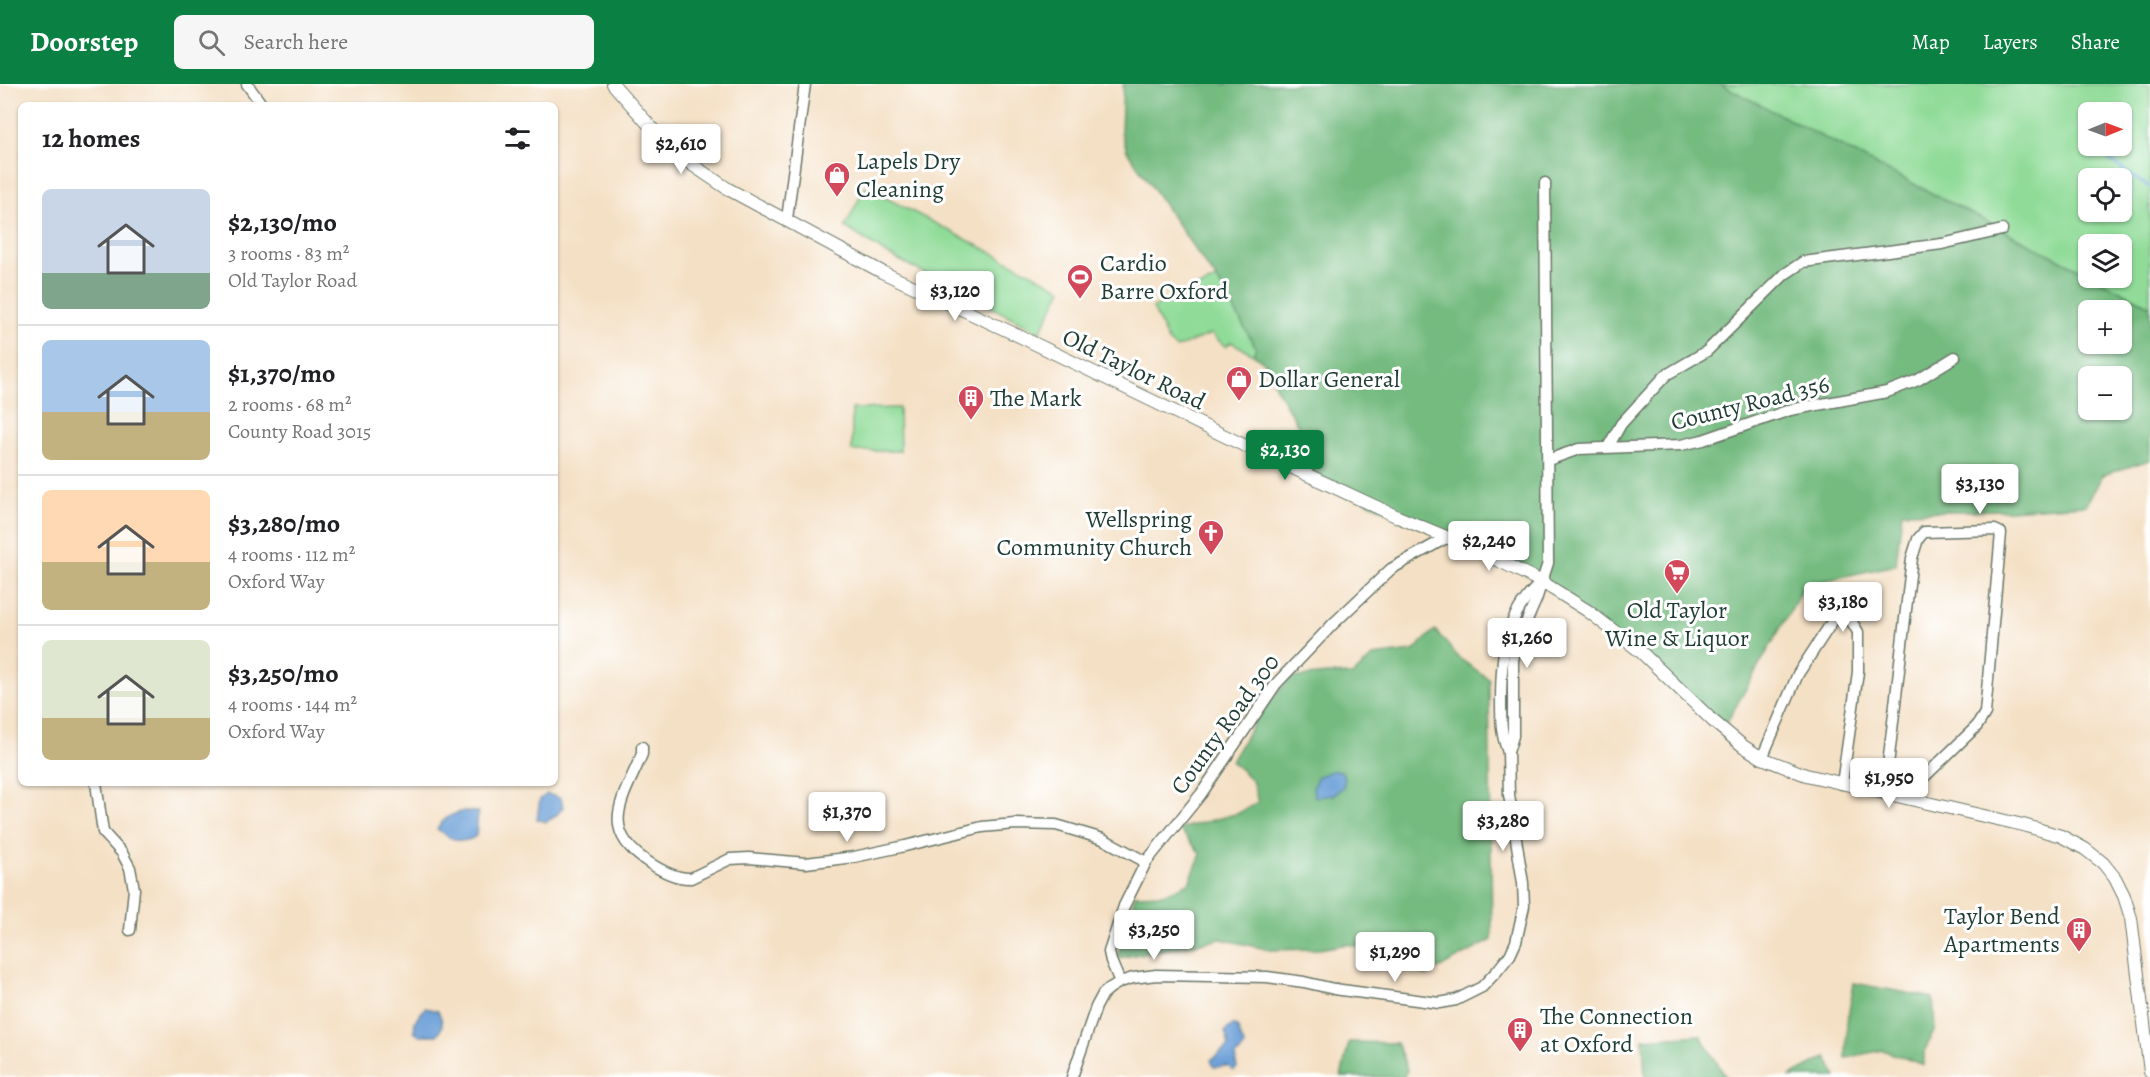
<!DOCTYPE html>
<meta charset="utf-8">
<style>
body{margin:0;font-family:Alegreya,serif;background:#f6f6f6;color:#202124;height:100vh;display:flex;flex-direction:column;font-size:22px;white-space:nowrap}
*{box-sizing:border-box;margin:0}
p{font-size:20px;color:#757577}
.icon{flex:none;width:33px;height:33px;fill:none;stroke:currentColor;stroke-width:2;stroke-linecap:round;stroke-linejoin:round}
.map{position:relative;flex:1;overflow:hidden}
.panel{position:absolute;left:18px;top:18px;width:540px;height:684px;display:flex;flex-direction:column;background:#fff;border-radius:9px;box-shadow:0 2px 4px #0004}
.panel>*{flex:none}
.needle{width:39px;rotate:89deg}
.controls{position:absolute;left:2078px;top:18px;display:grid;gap:12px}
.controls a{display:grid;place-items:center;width:54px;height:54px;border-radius:9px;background:#fff;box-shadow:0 2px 4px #0004;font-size:30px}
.price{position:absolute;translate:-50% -51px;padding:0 14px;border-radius:6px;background:#fff;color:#222;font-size:20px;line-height:39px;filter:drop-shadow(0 2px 3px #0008)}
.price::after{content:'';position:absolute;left:50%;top:36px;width:18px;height:14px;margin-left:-9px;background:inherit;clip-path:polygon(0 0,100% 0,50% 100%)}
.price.on{background:#0b8043;color:#fff}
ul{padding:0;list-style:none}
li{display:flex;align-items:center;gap:18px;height:150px;padding:0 24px}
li+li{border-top:2px solid #e0e0e0}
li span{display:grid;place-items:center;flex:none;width:168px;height:120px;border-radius:9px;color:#555}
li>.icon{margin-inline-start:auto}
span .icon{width:72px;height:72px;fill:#fffc;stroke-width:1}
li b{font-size:26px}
h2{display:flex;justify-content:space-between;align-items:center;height:72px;padding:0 24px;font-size:26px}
header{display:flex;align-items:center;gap:36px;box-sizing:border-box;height:84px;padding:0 30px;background:#0b8043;color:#fff}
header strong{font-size:28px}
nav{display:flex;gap:33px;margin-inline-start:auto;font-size:21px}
.search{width:420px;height:54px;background:#f6f6f6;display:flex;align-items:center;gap:15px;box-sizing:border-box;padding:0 21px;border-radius:9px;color:#757577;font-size:22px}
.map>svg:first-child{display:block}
.green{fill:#90db98;stroke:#588c66;stroke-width:1.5;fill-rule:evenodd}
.forest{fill:#74bb80;stroke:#4a7c5a;stroke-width:1.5;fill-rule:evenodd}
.water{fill:#6a9fd7;stroke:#446e86;stroke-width:1.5}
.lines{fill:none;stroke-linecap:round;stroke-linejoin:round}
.stream{stroke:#6a9fd7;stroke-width:3}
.minor-casing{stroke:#6a7667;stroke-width:13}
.tertiary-casing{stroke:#6a7667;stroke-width:14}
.minor{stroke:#fff;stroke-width:10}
.tertiary{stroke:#fff;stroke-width:12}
.labels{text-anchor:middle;stroke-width:6;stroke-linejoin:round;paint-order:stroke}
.poi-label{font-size:24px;fill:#1f3d34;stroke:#fff;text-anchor:start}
.street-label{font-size:24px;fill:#1f3d34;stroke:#fff}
</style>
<header>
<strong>Doorstep</strong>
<div class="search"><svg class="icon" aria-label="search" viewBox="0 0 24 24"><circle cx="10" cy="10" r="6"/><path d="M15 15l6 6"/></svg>Search here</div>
<nav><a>Map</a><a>Layers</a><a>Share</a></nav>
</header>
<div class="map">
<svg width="2150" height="993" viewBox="0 0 2150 993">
<rect width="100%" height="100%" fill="#fff"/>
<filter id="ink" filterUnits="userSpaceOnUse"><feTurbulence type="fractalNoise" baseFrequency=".0167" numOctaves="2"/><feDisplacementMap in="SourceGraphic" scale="12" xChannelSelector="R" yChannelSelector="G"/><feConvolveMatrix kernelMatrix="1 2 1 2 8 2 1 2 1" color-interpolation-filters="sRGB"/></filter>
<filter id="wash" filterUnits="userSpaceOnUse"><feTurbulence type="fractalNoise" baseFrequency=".008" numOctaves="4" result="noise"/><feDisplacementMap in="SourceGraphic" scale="24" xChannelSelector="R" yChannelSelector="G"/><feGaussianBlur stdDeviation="1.35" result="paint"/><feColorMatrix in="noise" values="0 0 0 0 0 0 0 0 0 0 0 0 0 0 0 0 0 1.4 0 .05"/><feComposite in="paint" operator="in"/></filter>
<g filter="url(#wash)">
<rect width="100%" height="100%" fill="#f4e0c5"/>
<g class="green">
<path d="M1720,0H2150V222L2095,194H2121V160H2088V190ZM2088,28H2121V62H2088ZM2088,94H2121V128H2088Z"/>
<polygon points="865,103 1062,205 1040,248 887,170 845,143"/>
<polygon points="1217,195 1256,264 1253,270 1231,258 1226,263 1211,250 1176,264 1168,257 1153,224"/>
<polygon points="899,324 900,367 852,367 852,325"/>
</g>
<g class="forest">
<path d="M1123,0H1720L2088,190V194H2095L2150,222V376L2103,391L2086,421L2009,426L1902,428L1896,481L1805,501L1723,645L1678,602L1542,498L1300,387V345L1275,302L1269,282L1253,270L1256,264L1217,195L1207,183L1127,67L1121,48ZM2088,226H2121V260H2088ZM2088,292H2121V326H2088Z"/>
<polygon points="1435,546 1459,574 1489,595 1492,856 1425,892 1380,868 1347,860 1320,865 1271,866 1221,855 1117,874 1135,811 1163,810 1189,799 1201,770 1179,745 1239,729 1258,718 1252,696 1231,677 1259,631 1290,594 1327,590 1353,591 1373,572 1413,567"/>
<polygon points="1854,899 1933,914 1935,945 1924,968 1924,981 1882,966 1846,974 1847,938"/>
<polygon points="1700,951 1726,993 1645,993 1643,955"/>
<polygon points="1349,958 1397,959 1407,986 1404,993 1341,993"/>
<polygon points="1827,973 1836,993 1789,993"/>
</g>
<g class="water">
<polygon points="1332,687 1341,687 1345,694 1343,703 1333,711 1315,713 1313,705 1317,693"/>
<polygon points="547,710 561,714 563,723 556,732 546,738 537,735 540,715"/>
<path d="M465,727L478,728L476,752C463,762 448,754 437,745C444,733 452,730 465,727Z"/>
<path d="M425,924L438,927C443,937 444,943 437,951H419L414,948L415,937Z"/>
<path d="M1233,941L1238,944C1239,960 1253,960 1235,972L1237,984L1233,987L1228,982L1214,983L1211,976L1229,962L1225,947Z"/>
</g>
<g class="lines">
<path class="stream" d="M2091,62C2111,76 2129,92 2150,103"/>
</g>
</g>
<g filter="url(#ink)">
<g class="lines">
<g class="minor-casing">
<g id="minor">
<polyline points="247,0 262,21"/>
<polyline points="787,135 805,0"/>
<polyline points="1608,363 1621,340 1666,291 1707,267 1785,190 1803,178 1942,160 2002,146"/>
<polyline points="1548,376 1579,365 1681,361 1703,356 1790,326 1887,308 1918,296 1955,273"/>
<path d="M642,663V670C624,714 597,745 648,778C660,786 676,795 691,794L730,775L749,774L806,779L854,773L905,762L982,743L1015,740L1056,741L1063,743L1103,755L1146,778"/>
<path d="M1508,668C1501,651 1501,636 1501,618C1501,570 1504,531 1542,498"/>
<polyline points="1762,674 1798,590 1834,535 1844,533 1850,535 1858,548 1858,588 1842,700"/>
<polyline points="96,699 103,748 122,769 130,784 134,805 130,846"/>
<polyline points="1888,709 1888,681 1912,474 1918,455 1924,448 1995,446 2001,449 1985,629 1977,642 1917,700 1913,714"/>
<polyline points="1120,898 1111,877 1109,868 1124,822 1146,778 1201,710 1276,600 1333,540 1391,485 1446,454"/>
<polyline points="1072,993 1096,923 1103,910 1110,904 1120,898 1133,894 1156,891 1267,893 1304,898 1334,905 1439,919 1456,916 1482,903 1497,887 1510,871 1516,858 1524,822 1523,799 1509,711 1508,668 1513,652 1513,577 1515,564 1536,516 1548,479 1545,99"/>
</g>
</g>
<g class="tertiary-casing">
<polyline id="tertiary" points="613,0 657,50 691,80 728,105 882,188 1019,252 1235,357 1398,433 1475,465 1542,498 1588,527 1641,568 1713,637 1743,662 1762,674 1806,691 2023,741 2061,752 2085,765 2103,779 2115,794 2124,812 2131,834 2150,988"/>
</g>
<use href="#minor" class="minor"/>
<use href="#tertiary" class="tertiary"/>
</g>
</g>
<defs>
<g id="shop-pin" transform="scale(1.35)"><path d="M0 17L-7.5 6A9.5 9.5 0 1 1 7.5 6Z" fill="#d1495b" stroke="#fff"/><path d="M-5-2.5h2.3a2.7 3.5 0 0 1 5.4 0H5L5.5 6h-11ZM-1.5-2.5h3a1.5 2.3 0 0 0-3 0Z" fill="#fff"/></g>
<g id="stadium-pin" transform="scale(1.35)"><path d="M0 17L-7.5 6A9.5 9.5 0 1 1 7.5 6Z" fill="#d1495b" stroke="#fff"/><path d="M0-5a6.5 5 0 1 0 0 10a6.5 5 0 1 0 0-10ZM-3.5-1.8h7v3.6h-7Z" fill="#fff"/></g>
<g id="building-pin" transform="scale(1.35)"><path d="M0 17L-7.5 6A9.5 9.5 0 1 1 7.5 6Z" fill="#d1495b" stroke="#fff"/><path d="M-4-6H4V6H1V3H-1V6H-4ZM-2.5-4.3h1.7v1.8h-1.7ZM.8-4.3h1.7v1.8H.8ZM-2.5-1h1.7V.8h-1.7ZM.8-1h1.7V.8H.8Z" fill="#fff"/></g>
<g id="church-pin" transform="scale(1.35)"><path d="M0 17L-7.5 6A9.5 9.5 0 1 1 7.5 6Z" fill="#d1495b" stroke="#fff"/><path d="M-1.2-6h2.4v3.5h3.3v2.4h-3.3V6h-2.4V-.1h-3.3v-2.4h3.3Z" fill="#fff"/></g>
<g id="supermarket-pin" transform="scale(1.35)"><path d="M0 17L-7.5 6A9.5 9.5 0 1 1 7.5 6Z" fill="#d1495b" stroke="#fff"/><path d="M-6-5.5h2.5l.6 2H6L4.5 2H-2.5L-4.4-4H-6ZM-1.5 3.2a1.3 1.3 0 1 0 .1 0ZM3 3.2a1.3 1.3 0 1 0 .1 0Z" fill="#fff"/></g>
</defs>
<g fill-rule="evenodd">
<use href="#shop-pin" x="837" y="91"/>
<use href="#stadium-pin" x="1080" y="193"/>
<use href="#shop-pin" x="1239" y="295"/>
<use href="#building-pin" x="971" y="314"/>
<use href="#church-pin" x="1211" y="449"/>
<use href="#supermarket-pin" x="1677" y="488"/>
<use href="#building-pin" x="2079" y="846"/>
<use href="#building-pin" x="1520" y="946"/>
</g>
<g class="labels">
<g class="poi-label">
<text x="856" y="85">Lapels Dry<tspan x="856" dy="28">Cleaning</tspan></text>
<text x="1100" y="187">Cardio<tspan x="1100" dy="28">Barre Oxford</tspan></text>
<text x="1258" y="303">Dollar General</text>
<text x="990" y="322">The Mark</text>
<text x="1192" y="443" text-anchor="end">Wellspring<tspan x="1192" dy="28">Community Church</tspan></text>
<text x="1677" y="534" text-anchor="middle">Old Taylor<tspan x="1677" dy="28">Wine &amp; Liquor</tspan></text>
<text x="2060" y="840" text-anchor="end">Taylor Bend<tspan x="2060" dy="28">Apartments</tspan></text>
<text x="1540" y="940">The Connection<tspan x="1540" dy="28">at Oxford</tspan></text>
</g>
<g class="street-label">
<text transform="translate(1134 285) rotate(26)" y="8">Old Taylor Road</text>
<text transform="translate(1750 319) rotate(-14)" y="8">County Road 356</text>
<text transform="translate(1225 640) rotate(-54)" y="8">County Road 300</text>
</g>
</g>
</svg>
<div class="controls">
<a><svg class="needle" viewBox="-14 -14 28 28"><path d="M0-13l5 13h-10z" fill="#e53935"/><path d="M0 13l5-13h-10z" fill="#757577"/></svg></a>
<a><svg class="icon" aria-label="locate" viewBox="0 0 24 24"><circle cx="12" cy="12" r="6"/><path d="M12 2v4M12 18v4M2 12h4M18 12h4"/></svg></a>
<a><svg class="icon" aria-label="layers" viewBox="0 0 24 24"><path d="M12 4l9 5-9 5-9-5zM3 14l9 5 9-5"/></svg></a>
<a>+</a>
<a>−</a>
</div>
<b class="price" style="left:681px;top:91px">$2,610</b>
<b class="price" style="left:955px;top:238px">$3,120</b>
<b class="price on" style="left:1285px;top:397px">$2,130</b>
<b class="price" style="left:1980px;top:431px">$3,130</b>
<b class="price" style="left:1489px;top:488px">$2,240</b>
<b class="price" style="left:1843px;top:549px">$3,180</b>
<b class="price" style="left:1527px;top:585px">$1,260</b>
<b class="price" style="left:1889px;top:725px">$1,950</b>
<b class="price" style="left:847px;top:759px">$1,370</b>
<b class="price" style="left:1503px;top:768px">$3,280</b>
<b class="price" style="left:1154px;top:877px">$3,250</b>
<b class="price" style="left:1395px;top:899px">$1,290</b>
<section class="panel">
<h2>12 homes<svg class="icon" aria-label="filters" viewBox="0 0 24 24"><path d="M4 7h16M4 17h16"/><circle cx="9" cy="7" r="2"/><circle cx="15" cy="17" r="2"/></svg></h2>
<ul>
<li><span style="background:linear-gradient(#c9d6e8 70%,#7fa58c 0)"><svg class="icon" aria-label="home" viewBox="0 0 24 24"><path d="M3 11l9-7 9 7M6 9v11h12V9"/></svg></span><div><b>$2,130/mo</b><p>3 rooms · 83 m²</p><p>Old Taylor Road</p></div></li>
<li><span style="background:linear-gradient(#a9c7e8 60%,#c2b280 0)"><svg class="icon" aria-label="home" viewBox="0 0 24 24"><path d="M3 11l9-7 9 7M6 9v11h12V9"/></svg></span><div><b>$1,370/mo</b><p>2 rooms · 68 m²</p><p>County Road 3015</p></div></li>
<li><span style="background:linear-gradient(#ffd9b3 60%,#c2b280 0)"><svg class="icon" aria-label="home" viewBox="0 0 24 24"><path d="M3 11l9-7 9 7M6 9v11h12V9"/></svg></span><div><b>$3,280/mo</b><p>4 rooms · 112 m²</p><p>Oxford Way</p></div></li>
<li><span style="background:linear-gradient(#dfe7d0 65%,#c2b280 0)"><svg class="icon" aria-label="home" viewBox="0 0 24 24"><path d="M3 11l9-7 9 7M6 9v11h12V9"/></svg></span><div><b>$3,250/mo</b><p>4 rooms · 144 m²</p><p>Oxford Way</p></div></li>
</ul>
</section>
</div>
